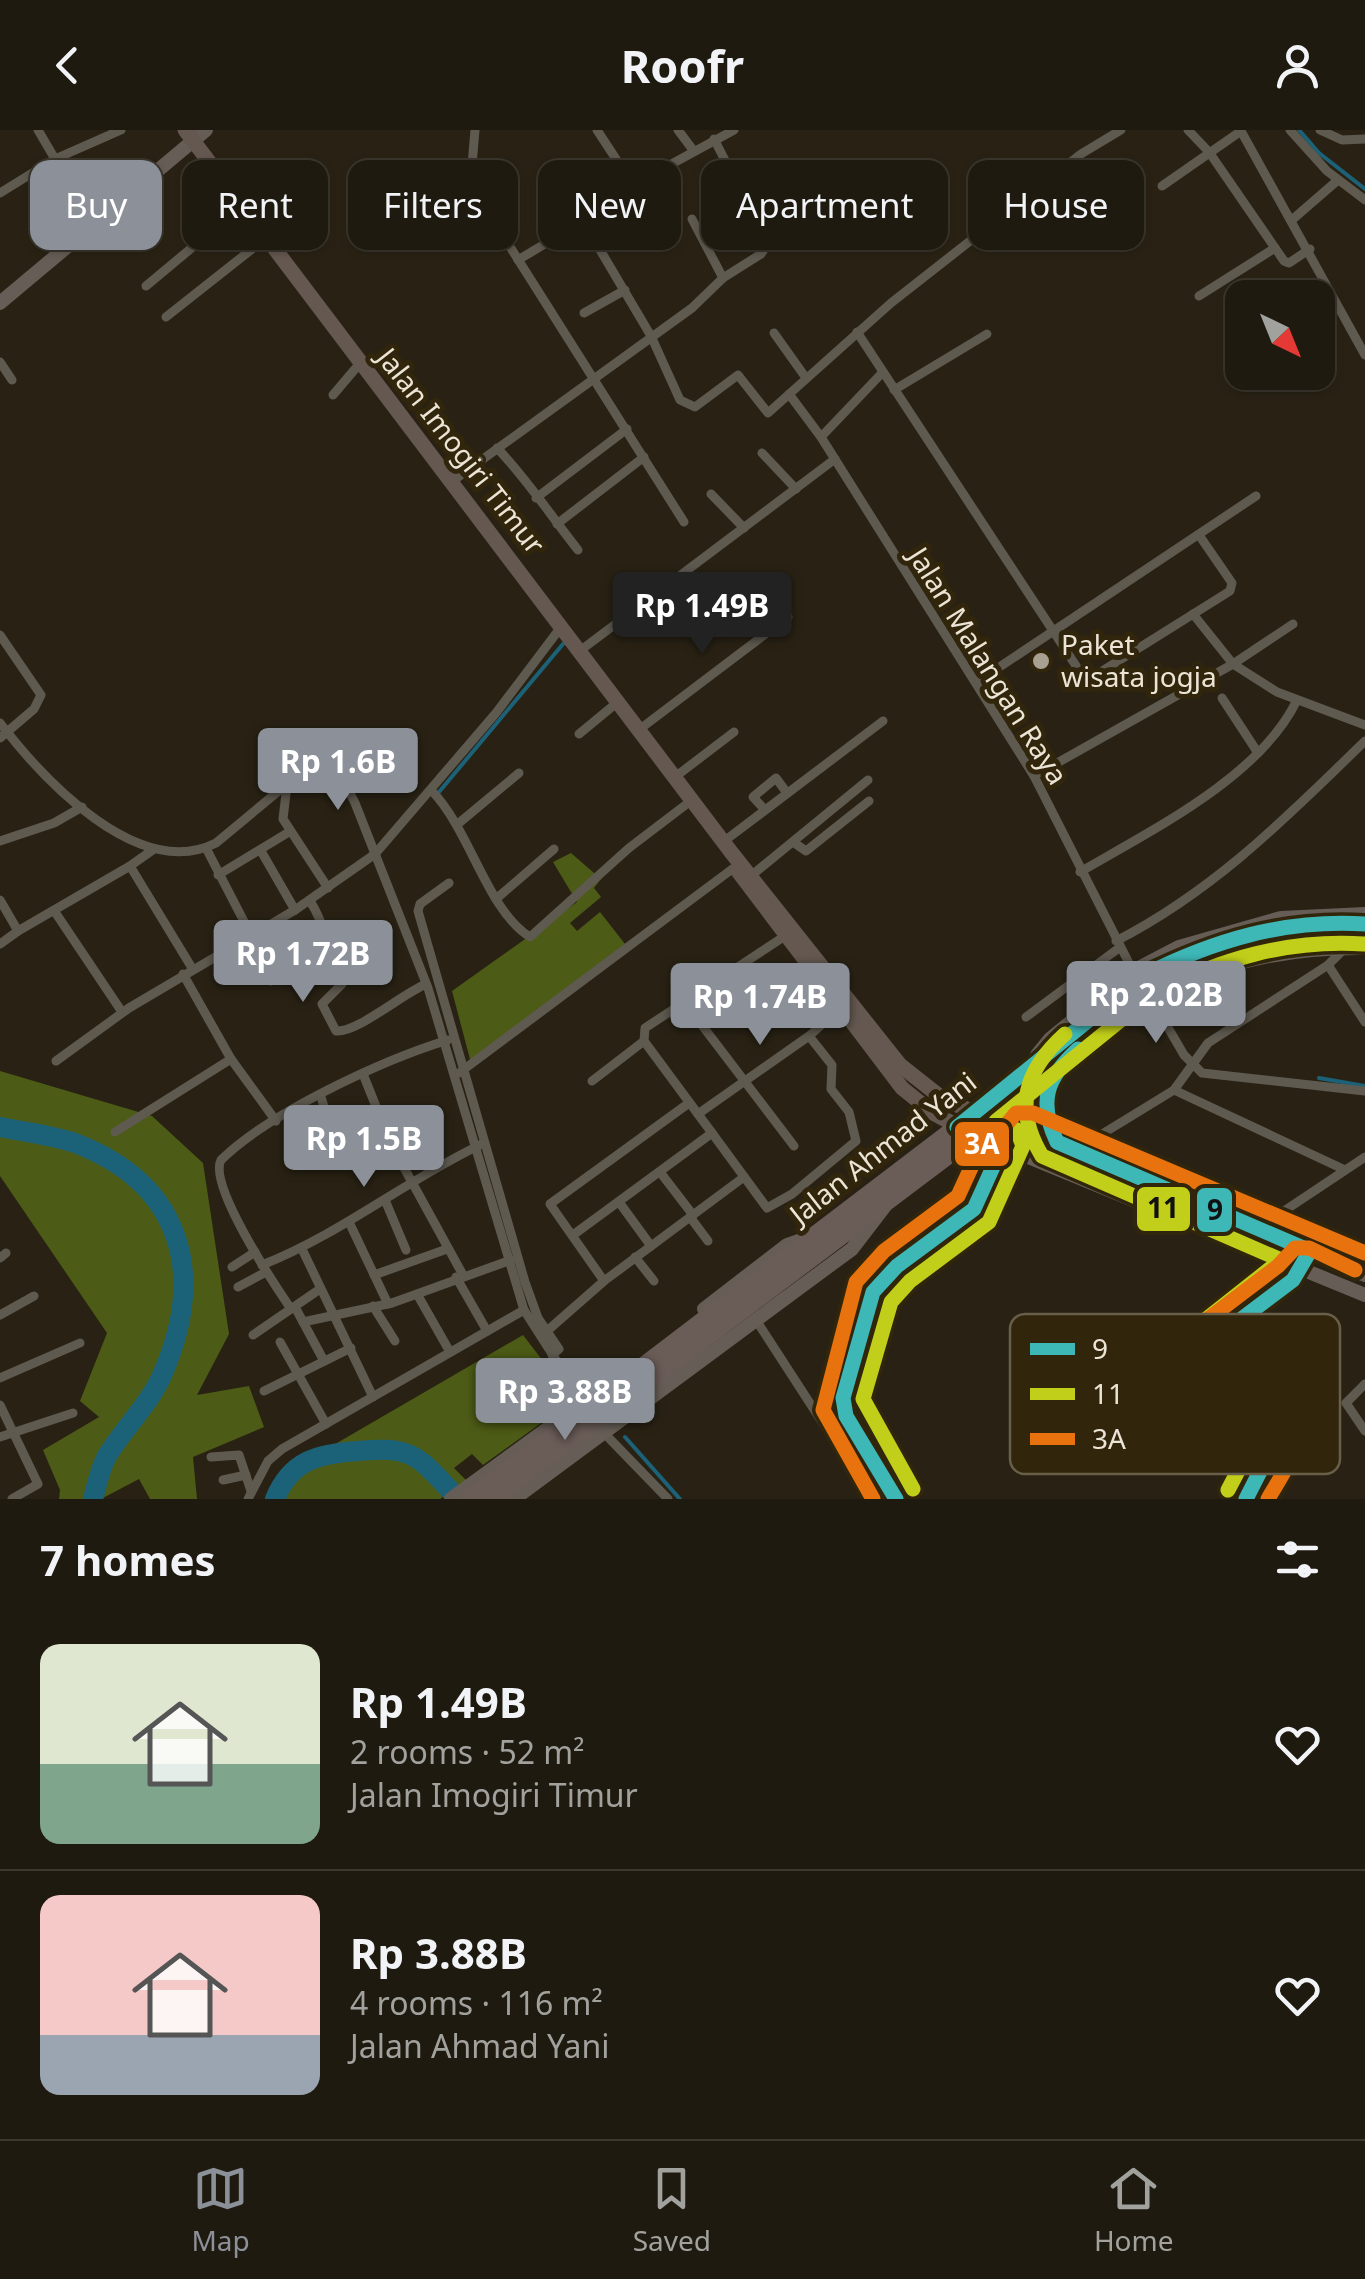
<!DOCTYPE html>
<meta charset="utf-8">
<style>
body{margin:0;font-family:"Noto Sans",sans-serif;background:#2c271d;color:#f1f3f6;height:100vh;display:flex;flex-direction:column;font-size:38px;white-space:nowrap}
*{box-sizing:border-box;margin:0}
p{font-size:32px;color:#a1a19e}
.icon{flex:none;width:55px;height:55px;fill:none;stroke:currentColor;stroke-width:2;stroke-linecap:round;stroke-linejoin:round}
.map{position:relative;height:1369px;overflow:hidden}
.panel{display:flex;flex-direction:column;background:#1f1a0f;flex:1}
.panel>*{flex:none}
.hud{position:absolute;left:30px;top:30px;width:1305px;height:90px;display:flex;gap:20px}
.needle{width:65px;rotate:137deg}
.fabs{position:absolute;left:1225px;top:150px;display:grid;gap:20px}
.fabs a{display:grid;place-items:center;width:110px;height:110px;border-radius:20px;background:#1f1a0f;box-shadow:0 2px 8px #0004,0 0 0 2px #3c382f;font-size:50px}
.price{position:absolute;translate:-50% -85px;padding:0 22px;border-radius:10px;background:#8c9099;color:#fff;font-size:32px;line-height:65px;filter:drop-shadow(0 2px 5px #0008)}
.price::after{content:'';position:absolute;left:50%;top:60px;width:30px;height:22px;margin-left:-15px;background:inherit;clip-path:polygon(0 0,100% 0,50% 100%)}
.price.current{background:#222;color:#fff}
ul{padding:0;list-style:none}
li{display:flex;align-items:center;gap:30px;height:250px;padding:0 40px}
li+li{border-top:2px solid #3c382f}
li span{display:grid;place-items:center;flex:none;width:280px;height:200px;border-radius:20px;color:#555}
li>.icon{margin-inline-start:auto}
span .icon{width:120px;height:120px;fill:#fffc;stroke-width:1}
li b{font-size:42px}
h2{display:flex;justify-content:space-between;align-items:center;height:120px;padding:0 40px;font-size:42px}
.chip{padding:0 35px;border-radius:20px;background:#1f1a0f;box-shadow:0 2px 8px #0004,0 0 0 2px #3c382f;font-size:35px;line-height:90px}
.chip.current{background:#8c9099;color:#fff}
header{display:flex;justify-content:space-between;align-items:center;height:130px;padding:0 40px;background:#1f1a0f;font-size:45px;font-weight:700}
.menu{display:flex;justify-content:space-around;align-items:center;height:140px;border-top:2px solid #3c382f;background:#1f1a0f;font-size:28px;color:#a1a19e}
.menu a{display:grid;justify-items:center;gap:5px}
.menu .current{color:#8c9099}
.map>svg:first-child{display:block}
.forest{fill:#4c5b15}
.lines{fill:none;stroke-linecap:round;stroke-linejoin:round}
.stream{stroke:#1b6177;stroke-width:4}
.river{stroke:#1b6177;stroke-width:20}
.street{stroke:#5f5a50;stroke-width:9}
.secondary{stroke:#665e56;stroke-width:14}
.primary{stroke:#645850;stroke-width:15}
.highway{stroke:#6a5c57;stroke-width:18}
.bus-1-casing{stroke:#31260c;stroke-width:22}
.bus-2-casing{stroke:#31260c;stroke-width:22}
.bus-3-casing{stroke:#31260c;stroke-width:22}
.bus-1{stroke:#3eb7b7;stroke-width:15}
.bus-2{stroke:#c1cf1a;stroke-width:15}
.bus-3{stroke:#e8720d;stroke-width:15}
.poi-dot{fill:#a8a192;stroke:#31260c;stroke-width:4}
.labels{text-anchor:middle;stroke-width:10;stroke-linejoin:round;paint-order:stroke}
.street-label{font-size:28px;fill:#ece5d6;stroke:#31260c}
.poi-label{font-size:28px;fill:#ece5d6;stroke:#31260c;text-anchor:start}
.key{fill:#31260c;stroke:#695f49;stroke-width:2.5}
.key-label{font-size:28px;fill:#ece5d6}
.line-badge{stroke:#31260c;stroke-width:4}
.badge-label{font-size:28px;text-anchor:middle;font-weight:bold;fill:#fff}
.pale-badge-label{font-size:28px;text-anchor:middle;font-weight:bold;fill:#111}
</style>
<header><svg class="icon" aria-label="back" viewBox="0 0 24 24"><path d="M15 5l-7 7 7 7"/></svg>Roofr<svg class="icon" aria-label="person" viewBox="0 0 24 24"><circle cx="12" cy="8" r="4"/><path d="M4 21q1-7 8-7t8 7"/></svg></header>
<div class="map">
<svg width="1365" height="1369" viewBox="0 0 1365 1369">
<rect width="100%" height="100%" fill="#292214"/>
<g class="forest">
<polygon points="571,723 601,749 594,758 601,767 570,793 577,801 600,782 625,814 471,933 452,861 577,772 553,732"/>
<polygon points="0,941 152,986 203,1033 229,1204 197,1265 249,1256 264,1297 193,1327 197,1369 150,1369 139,1349 101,1369 59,1369 60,1360 43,1320 99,1287 80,1271 107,1203 0,1046"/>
<polygon points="523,1205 573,1270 483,1335 472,1324 454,1338 466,1350 440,1369 280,1369 318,1324"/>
</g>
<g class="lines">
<g class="stream">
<polyline points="1299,0 1319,23 1365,59"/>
<polyline points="439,662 563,514"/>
<polyline points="1319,948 1365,956"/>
<polyline points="625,1307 680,1369"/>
</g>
<g class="river">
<path d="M0,997C24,1002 52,1005 75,1013C182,1054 206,1143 163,1243C150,1274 124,1298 107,1326C100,1338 97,1355 93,1369"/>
<path d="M275,1369C291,1330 318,1324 357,1321C372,1320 390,1318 405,1323C426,1329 443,1355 459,1369"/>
</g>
<g class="street">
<polyline points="38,0 55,29"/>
<polyline points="475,0 472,35 476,63 684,392"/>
<polyline points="597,0 633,55"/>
<polyline points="678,0 693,20"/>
<polyline points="734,0 633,55 583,91 651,206 680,270 695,277 738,245 768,283 891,173 1081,24 1121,0"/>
<polyline points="1188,0 1209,22 1284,131 1289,133 1310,119"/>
<polyline points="1290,0 1327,41 1365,70"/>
<polyline points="1320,0 1342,10 1365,9"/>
<polyline points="714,9 743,65"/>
<polyline points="1162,56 1241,1 1365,225"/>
<polyline points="0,63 55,29 121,0"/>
<polyline points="692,89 723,148"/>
<polyline points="1293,89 1338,50"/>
<polyline points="518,130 583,91"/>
<polyline points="146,156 242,76"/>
<polyline points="1199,166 1275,118"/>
<polyline points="584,183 625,160"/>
<polyline points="166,187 266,108"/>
<polyline points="857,202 1084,548 1091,548 1230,461 1232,453 1199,405"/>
<polyline points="774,203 806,248"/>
<polyline points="0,232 12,250"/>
<polyline points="894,260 987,204"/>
<polyline points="789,264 821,307 1034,646 1133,841"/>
<polyline points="333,265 361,232"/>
<polyline points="821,307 883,242"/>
<path d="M497,318C528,350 550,385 578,420"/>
<polyline points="762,323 796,359"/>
<polyline points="454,350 692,178 723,148 761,124 779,97"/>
<polyline points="711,364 744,398"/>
<polyline points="536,368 627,299"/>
<polyline points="557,394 644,327"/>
<polyline points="1193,484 1233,534 1277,562 1365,595"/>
<polyline points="0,505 41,565 34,579 0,608"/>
<polyline points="581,520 835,329"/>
<polyline points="977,552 1256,366"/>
<polyline points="1222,568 1258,623"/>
<path d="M0,593C43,649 138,752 216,713L316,630L326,625L332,628L355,673L428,858L524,1180L583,1272"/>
<polyline points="640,599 788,487"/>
<polyline points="579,604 619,571"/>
<polyline points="1034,646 1233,534 1293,494"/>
<polyline points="675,647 734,602"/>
<polyline points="287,655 283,689 328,758"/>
<path d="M432,661C471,702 487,780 530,807L629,718L692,670"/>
<polyline points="765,680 753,667 776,648 787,663"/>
<polyline points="459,693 519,643"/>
<polyline points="0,711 54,693 82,677"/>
<polyline points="723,712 883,591"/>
<polyline points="793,712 806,721 869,671"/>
<polyline points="206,718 251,805"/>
<polyline points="261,721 295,780"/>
<polyline points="130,736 154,719"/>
<path d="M1080,742C1152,700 1260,647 1297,570"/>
<polyline points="218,745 289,702"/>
<polyline points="752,745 868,650"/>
<polyline points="449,753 420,774 418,781 525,1152 538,1188 559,1219 552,1225"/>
<polyline points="496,769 554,719"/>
<polyline points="0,770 18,801 130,736 192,838"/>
<path d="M310,771C326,796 330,826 342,854L322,874L336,901C357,903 402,864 426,854"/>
<polyline points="55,782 122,882"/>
<path d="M1116,811C1214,761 1287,687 1365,611"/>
<polyline points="0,814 18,801"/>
<polyline points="1328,835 1365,892"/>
<polyline points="183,844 231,929 276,991"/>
<polyline points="271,851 326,817"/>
<polyline points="1152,870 1184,925 1202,943 1365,961"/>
<polyline points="685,873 794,1016"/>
<polyline points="1026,887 1119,818"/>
<polyline points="56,931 129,878 295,780 375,724 496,583 561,497"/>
<polyline points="459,943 739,734"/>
<polyline points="363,944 391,1014 463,1145"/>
<polyline points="592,951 644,911"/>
<polyline points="1174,960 1343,1039"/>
<polyline points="321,967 341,1031 391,1014"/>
<polyline points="689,973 550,1074 604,1151 744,1047"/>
<polyline points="698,984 809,906 843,876"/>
<polyline points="115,1002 231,929"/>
<polyline points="712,1003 767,1078 792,1064 856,1011 849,982 831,959 832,935 809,906"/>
<polyline points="1076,1020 1174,960 1208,913 1328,835 1346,817"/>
<polyline points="660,1042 693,1085"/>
<polyline points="385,1070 406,1120"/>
<polyline points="619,1072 651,1116"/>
<polyline points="690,1087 708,1111"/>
<polyline points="349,1092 388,1174"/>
<polyline points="1257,1099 1365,1027"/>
<polyline points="573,1105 712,1003 644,911 645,898 788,804"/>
<polyline points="302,1119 373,1267"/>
<polyline points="635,1127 654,1151"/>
<polyline points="0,1128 6,1123"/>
<path d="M262,1135C341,1104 406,1050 482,1014"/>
<polyline points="232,1137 255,1122"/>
<polyline points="374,1145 447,1119"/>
<polyline points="456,1147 487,1201"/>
<polyline points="238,1157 266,1142"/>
<polyline points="417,1164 450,1222"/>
<polyline points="373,1176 395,1211"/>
<polyline points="295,1177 324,1231"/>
<path d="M291,1179C274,1154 208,1055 221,1030C270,982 383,930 448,910"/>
<polyline points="0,1185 34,1166"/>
<polyline points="756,1190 872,1369"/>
<polyline points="303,1192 392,1173 511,1130"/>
<polyline points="547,1201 604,1151"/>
<polyline points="253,1205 320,1159"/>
<polyline points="280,1212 326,1294"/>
<polyline points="0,1248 80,1213"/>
<polyline points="1365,1254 1346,1273 1365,1301"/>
<polyline points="264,1261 351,1218"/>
<polyline points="0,1275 38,1354 12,1369"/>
<polyline points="605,1304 668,1369"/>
<polyline points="0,1307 73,1283"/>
<polyline points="211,1327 239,1325 251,1361"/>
<polyline points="223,1350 246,1345"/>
<polyline points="248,1369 268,1331 282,1319 524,1180"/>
</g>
<g class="secondary">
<polyline points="0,173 206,0"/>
<path d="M1093,910C1113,900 1131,883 1150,871C1216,831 1289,817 1365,818"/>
<polyline points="1037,925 1050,909 1133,841 1179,817 1281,788 1365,784"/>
<polyline points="993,990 1076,1020 1365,1145"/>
<polyline points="975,1005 1365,1165"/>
<polyline points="704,1179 787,1115 804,1109"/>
<polyline points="451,1369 551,1296"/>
<polyline points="514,1369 852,1119 885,1076"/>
</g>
<g class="primary">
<polyline points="185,0 731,722 900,935 943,969 983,986"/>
<polyline points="737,740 902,958 933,983 967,1001"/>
</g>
<g class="highway">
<path d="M1146,858C1208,820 1293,802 1365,809"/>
<polyline points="1050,943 1044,978 1057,1012"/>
<path d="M469,1369L957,997L1143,846C1209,810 1289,785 1365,794"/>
<polyline points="492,1369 975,1005 1083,915 1113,882"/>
</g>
<g class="bus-1-casing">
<g id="bus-1">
<path d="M1078,919C1046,948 1038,972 1057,1012L1310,1121L1293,1150L1182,1234"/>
<polyline points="1209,1262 1251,1296 1270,1322 1246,1369"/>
<path d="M896,1369L846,1286L843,1268L873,1162L897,1136L974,1079L1003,1015L957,997L1143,846C1214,810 1285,789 1365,794"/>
</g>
</g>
<g class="bus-2-casing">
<g id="bus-2">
<path d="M1065,904C1025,940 1013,978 1042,1026L1281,1130L1170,1218"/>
<polyline points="1196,1278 1247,1324 1228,1360"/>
<path d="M913,1359L863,1269L891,1172L910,1151L989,1092L1023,1016L1017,1000L996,991L1154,863C1221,829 1288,809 1364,814"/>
</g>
</g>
<g class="bus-3-casing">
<g id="bus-3">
<polyline points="1170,1218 1278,1136 1295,1118 1309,1118 1355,1140"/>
<path d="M1222,1246C1240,1261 1293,1299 1290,1325C1288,1339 1275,1356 1268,1369"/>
<polyline points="873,1369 823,1280 856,1152 884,1121 958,1066 987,1003 1006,995 1016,983 1033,983 1365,1123"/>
</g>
</g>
<use href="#bus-1" class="bus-1"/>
<use href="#bus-2" class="bus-2"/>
<use href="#bus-3" class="bus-3"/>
</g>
<circle class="poi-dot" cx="1041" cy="531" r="10"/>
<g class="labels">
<g class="street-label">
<text transform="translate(461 321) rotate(52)" y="10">Jalan Imogiri Timur</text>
<text transform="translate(988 536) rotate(58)" y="10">Jalan Malangan Raya</text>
<text transform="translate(883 1018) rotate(-38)" y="10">Jalan Ahmad Yani</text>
</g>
<g class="poi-label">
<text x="1061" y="525">Paket<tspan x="1061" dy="32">wisata jogja</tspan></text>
</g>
</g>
<rect x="1010" y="1184" width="330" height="160" rx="15" class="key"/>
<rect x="1030" y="1213" width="45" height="12" fill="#3eb7b7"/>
<rect x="1030" y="1258" width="45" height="12" fill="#c1cf1a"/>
<rect x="1030" y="1303" width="45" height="12" fill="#e8720d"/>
<g class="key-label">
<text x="1092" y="1229">9</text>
<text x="1092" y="1274">11</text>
<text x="1092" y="1319">3A</text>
</g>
<g class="line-badge">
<rect x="953" y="990" width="58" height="48" rx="10" fill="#e8720d"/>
<rect x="1135" y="1055" width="57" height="48" rx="10" fill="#c1cf1a"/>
<rect x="1195" y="1056" width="39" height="48" rx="10" fill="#3eb7b7"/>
</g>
<g class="badge-label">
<text x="982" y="1024">3A</text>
</g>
<g class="pale-badge-label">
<text x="1163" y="1088">11</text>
<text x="1215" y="1090">9</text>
</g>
</svg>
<div class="fabs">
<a><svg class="needle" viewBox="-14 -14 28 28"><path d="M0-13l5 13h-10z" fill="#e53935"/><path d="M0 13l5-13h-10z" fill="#a1a19e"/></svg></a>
</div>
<b class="price current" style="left:702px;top:527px">Rp 1.49B</b>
<b class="price" style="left:338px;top:683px">Rp 1.6B</b>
<b class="price" style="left:303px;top:875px">Rp 1.72B</b>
<b class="price" style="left:1156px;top:916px">Rp 2.02B</b>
<b class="price" style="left:760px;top:918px">Rp 1.74B</b>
<b class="price" style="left:364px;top:1060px">Rp 1.5B</b>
<b class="price" style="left:565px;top:1313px">Rp 3.88B</b>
<div class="hud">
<a class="chip current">Buy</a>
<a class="chip">Rent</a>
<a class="chip">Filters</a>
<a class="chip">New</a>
<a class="chip">Apartment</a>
<a class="chip">House</a>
</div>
</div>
<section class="panel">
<h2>7 homes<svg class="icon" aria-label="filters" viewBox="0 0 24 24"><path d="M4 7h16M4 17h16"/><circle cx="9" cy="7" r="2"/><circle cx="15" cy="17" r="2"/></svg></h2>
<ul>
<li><span style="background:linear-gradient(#dfe7d0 60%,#7fa58c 0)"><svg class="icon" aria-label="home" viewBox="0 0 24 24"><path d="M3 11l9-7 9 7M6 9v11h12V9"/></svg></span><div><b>Rp 1.49B</b><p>2 rooms · 52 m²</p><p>Jalan Imogiri Timur</p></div><svg class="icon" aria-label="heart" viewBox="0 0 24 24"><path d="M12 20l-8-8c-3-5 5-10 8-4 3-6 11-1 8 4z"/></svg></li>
<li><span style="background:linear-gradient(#f6c9c9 70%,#9aa5b1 0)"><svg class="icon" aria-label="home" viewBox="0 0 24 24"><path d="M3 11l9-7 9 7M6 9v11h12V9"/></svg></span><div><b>Rp 3.88B</b><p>4 rooms · 116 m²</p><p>Jalan Ahmad Yani</p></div><svg class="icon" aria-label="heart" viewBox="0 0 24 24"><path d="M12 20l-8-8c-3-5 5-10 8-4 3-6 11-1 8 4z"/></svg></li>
</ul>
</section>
<nav class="menu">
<a class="current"><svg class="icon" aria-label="map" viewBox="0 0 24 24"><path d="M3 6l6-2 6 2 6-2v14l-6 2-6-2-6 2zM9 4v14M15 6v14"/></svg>Map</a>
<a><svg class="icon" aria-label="saved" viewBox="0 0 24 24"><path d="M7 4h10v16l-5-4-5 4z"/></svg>Saved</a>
<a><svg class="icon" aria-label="home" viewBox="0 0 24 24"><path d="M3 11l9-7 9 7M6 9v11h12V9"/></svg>Home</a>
</nav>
